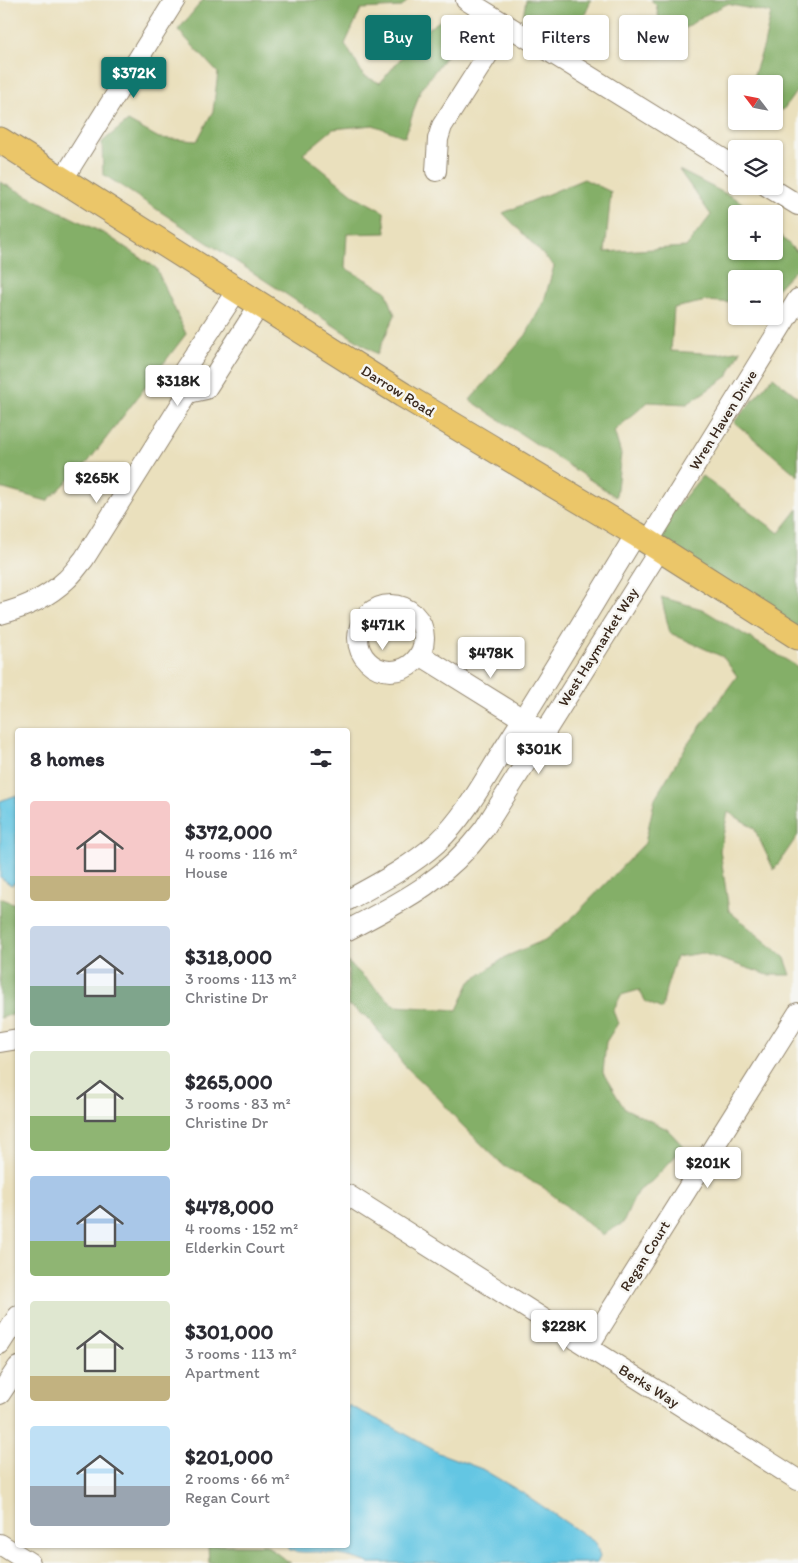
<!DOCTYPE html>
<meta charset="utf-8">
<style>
body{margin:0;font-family:Itim,sans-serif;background:#f7f7f7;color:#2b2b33;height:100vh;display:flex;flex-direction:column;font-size:19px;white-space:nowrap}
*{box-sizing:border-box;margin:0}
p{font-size:16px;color:#7c7c81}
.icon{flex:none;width:28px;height:28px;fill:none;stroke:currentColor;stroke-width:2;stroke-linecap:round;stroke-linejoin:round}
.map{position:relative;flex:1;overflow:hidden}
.details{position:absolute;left:15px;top:728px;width:335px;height:820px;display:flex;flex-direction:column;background:#fff;border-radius:5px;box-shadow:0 1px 4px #0004}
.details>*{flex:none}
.guide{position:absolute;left:365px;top:15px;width:358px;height:45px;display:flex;gap:10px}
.needle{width:32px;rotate:302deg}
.buttons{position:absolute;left:728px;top:75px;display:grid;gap:10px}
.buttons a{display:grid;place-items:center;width:55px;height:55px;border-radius:5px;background:#fff;box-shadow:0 1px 4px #0004;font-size:25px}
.price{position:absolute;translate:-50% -42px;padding:0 11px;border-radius:5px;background:#fff;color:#222;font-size:16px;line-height:32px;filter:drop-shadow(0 1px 2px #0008)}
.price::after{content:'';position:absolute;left:50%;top:30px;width:15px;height:11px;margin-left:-8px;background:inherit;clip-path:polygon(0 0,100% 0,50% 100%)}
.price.selected{background:#0f766e;color:#fff}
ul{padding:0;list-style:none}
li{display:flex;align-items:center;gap:15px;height:125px;padding:0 15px}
li span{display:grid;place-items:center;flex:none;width:140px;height:100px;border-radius:5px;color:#555}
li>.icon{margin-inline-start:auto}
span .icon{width:60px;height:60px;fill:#fffc;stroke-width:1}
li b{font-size:21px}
h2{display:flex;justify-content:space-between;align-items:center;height:60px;padding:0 15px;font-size:21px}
.pill{padding:0 18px;border-radius:5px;background:#fff;box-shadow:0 1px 4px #0004;font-size:18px;line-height:45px}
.pill.selected{background:#0f766e;color:#fff}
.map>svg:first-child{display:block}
.forest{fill:#84af67;stroke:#606c42}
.water{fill:#64c6e3;stroke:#507880}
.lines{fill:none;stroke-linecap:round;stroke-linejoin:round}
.minor-casing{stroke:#92856e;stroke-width:22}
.major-casing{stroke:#92856e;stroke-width:27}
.minor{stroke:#fff;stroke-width:20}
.major{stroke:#ebc669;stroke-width:25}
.labels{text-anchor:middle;stroke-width:5;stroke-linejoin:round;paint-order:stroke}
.street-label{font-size:15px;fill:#3b2a1e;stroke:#f6f6f2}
</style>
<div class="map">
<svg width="798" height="1563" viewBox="0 0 798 1563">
<rect width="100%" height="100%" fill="#f6f6f2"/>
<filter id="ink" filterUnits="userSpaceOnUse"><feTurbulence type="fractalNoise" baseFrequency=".02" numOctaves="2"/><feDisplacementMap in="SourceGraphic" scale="10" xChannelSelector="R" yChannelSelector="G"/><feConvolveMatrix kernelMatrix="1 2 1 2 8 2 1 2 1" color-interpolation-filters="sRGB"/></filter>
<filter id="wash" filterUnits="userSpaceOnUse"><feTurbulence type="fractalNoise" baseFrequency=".0096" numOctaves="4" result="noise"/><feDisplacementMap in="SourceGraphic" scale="20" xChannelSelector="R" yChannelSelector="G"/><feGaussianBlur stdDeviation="1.12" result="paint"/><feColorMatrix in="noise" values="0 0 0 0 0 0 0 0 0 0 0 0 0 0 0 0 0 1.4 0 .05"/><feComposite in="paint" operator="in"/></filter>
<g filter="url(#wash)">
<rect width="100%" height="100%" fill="#eae0bd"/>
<g class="forest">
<polygon points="203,0 408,0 402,7 361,9 345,44 364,76 380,83 422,33 448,15 462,35 421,89 405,137 373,125 333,129 303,154 355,196 384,212 386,233 347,234 345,268 386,291 395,315 377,354 103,174 102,142 128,121 159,138 197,141 213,111 218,73 178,30"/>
<polygon points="526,0 591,0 584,17 555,23 522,23"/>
<polygon points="651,0 798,0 798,89 783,110 774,109 774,84 751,84 764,45 771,13 727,4 703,16 677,34 662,32 656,5"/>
<polygon points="679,170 738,200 755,214 736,214 736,251 774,251 774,229 798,253 798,267 774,292 774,279 736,279 736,303 706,301 674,308 671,351 718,354 741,350 728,376 687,404 648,402 614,431 621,454 616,497 470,400 526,335 544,301 554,266 503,213 584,179 611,192 605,252 686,247 711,215"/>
<polygon points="0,182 107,235 156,268 186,334 88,462 47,501 0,488"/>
<polygon points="773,377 798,397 798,476 734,422"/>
<polygon points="702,476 779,533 798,509 798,637 648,542"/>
<polygon points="661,597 702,609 798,667 798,835 774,870 754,828 728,812 720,850 729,911 785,958 791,975 768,975 702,953 676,957 666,989 662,1009 646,1002 639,990 621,995 613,1011 618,1023 606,1042 603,1073 624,1108 667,1129 684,1147 652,1181 637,1192 623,1223 602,1235 544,1188 504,1166 461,1124 435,1094 404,1065 369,1019 348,1005 348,962 395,1006 457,1010 470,982 507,956 547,939 575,915 645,843 655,798 687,745 737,676 723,657 670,633"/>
<polygon points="0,898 18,905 17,1013 0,1018"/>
<polygon points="208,1545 266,1545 288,1562 291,1563 209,1563"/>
</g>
<g class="water">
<polygon points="17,795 17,882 11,885 0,877 0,801"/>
<path d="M348,1405L393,1427L439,1453L482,1469L526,1495L596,1543L600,1557L597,1563H369C352,1557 336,1554 318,1552C308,1552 299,1553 290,1550L286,1545H348Z"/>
</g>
</g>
<g filter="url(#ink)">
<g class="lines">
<g class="minor-casing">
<g id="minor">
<polyline points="466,0 736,167"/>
<polyline points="436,171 438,139 442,126 506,26"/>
<polyline points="63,179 175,0"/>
<polyline points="767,186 798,205"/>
<polyline points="237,290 181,375 188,393 206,389 260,304"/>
<polyline points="648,542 798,299"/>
<circle cx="391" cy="638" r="33"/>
<path d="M0,614C24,608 48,597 66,580C73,574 78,566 84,559L188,393"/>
<polyline points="420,655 534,726"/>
<path d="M348,900C379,883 410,867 437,843C466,816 486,777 507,744C551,675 593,604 636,534"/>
<path d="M348,930C405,900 444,881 484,829L660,549"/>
<polyline points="0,1042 18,1039"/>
<polyline points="348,1195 798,1480"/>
<polyline points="0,1344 18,1316"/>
<polyline points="588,1347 798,1013"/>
<polyline points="0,1394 18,1367"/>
<polyline points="0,1544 30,1563"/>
</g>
</g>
<g class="major-casing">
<polyline id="major" points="0,140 403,395 636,534 798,637"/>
</g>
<use href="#minor" class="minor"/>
<use href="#major" class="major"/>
</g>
</g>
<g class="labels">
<g class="street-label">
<text transform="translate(398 391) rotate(32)" y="5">Darrow Road</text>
<text transform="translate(723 420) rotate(-58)" y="5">Wren Haven Drive</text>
<text transform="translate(598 647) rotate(-58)" y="5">West Haymarket Way</text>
<text transform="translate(645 1256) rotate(-58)" y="5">Regan Court</text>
<text transform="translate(649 1386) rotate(32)" y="5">Berks Way</text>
</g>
</g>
</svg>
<div class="buttons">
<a><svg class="needle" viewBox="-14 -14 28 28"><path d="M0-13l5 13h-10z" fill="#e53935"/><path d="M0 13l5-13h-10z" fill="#7c7c81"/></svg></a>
<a><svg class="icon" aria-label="layers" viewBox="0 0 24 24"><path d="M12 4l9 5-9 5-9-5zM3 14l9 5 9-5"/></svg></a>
<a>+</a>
<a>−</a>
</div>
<b class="price selected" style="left:134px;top:99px">$372K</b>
<b class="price" style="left:178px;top:407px">$318K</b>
<b class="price" style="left:97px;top:504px">$265K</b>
<b class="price" style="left:383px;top:651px">$471K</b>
<b class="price" style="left:491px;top:679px">$478K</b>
<b class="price" style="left:539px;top:775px">$301K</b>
<b class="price" style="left:708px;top:1189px">$201K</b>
<b class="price" style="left:564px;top:1352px">$228K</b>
<div class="guide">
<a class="pill selected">Buy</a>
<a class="pill">Rent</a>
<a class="pill">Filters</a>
<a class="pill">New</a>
</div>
<section class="details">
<h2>8 homes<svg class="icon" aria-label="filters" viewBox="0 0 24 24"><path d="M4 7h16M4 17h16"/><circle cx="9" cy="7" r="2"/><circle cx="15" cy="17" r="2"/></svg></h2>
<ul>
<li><span style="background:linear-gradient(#f6c9c9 75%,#c2b280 0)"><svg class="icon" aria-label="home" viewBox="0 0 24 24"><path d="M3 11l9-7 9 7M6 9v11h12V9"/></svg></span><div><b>$372,000</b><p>4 rooms · 116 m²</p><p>House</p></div></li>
<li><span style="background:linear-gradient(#c9d6e8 60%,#7fa58c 0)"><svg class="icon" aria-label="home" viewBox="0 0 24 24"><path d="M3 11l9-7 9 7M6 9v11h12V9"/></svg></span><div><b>$318,000</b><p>3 rooms · 113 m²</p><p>Christine Dr</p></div></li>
<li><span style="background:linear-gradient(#dfe7d0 65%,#8fb573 0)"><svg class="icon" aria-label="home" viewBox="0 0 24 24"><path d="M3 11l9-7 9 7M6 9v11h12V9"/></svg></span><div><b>$265,000</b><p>3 rooms · 83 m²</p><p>Christine Dr</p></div></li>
<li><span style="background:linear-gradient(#a9c7e8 65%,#8fb573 0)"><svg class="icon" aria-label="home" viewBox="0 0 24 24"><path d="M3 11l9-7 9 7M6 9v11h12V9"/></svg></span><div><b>$478,000</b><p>4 rooms · 152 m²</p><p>Elderkin Court</p></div></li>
<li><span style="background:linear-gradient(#dfe7d0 75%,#c2b280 0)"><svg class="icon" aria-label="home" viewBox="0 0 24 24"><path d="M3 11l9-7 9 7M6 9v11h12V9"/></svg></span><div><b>$301,000</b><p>3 rooms · 113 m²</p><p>Apartment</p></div></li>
<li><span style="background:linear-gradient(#bfe0f5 60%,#9aa5b1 0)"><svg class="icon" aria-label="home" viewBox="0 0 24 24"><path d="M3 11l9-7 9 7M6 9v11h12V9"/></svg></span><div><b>$201,000</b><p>2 rooms · 66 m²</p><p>Regan Court</p></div></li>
</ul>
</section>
</div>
